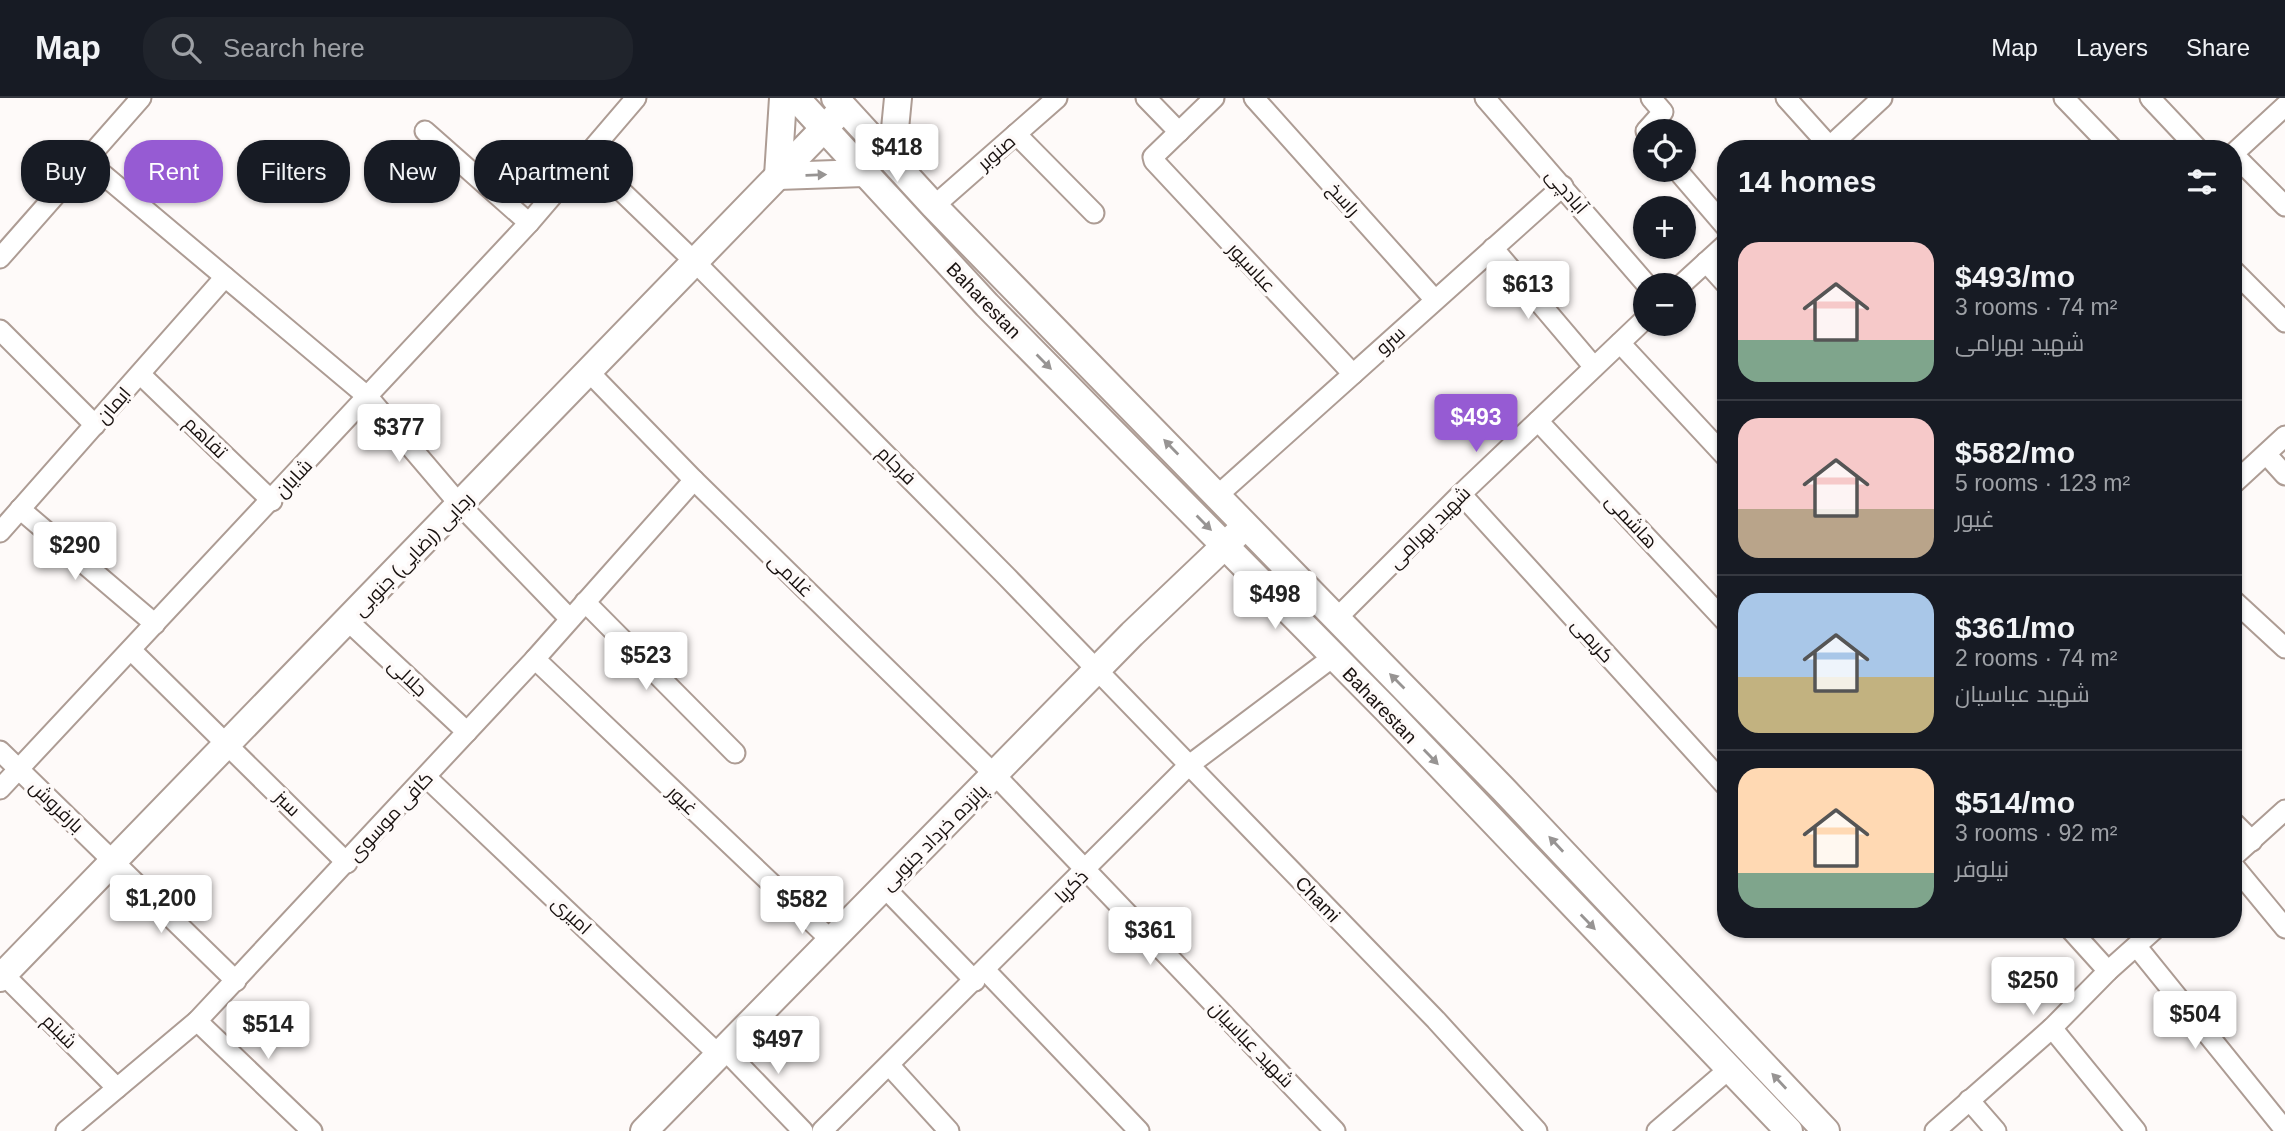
<!DOCTYPE html>
<meta charset="utf-8">
<style>
body{margin:0;font-family:Helvetica,Cairo,sans-serif;background:#20242c;color:#f1f3f6;height:100vh;display:flex;flex-direction:column;font-size:26px;white-space:nowrap}
*{box-sizing:border-box;margin:0}
p{font-size:23px;color:#9ea1a6}
.icon{flex:none;width:38px;height:38px;fill:none;stroke:currentColor;stroke-width:2;stroke-linecap:round;stroke-linejoin:round}
.map{position:relative;flex:1;overflow:hidden}
.drawer{position:absolute;left:1717px;top:42px;width:525px;height:798px;display:flex;flex-direction:column;background:#171b24;border-radius:28px;box-shadow:0 2px 5px #0004}
.drawer>*{flex:none}
.guide{position:absolute;left:21px;top:42px;width:665px;height:63px;display:flex;gap:14px}
.tools{position:absolute;left:1633px;top:21px;display:grid;gap:14px}
.tools a{display:grid;place-items:center;width:63px;height:63px;border-radius:50%;background:#171b24;box-shadow:0 2px 5px #0004;font-size:35px}
.price{position:absolute;translate:-50% -60px;padding:0 16px;border-radius:7px;background:#fff;color:#222;font-size:23px;line-height:46px;filter:drop-shadow(0 2px 4px #0008)}
.price::after{content:'';position:absolute;left:50%;top:42px;width:21px;height:16px;margin-left:-10px;background:inherit;clip-path:polygon(0 0,100% 0,50% 100%)}
.price.selected{background:#965bd3;color:#fff}
ul{padding:0;list-style:none}
li{display:flex;align-items:center;gap:21px;height:175px;padding:0 21px}
li+li{border-top:2px solid #363941}
li span{display:grid;place-items:center;flex:none;width:196px;height:140px;border-radius:21px;color:#555}
li>.icon{margin-inline-start:auto}
span .icon{width:84px;height:84px;fill:#fffc;stroke-width:1}
li b{font-size:30px}
h2{display:flex;justify-content:space-between;align-items:center;height:84px;padding:0 21px;font-size:30px}
.pill{padding:0 24px;border-radius:28px;background:#171b24;box-shadow:0 2px 5px #0004;font-size:24px;line-height:63px}
.pill.selected{background:#965bd3;color:#fff}
header{display:flex;align-items:center;gap:42px;box-sizing:border-box;height:98px;padding:0 35px;background:#171b24;border-bottom:2px solid #363941}
header strong{font-size:33px}
nav{display:flex;gap:38px;margin-inline-start:auto;font-size:24px}
.search{width:490px;height:63px;background:#20242c;display:flex;align-items:center;gap:18px;box-sizing:border-box;padding:0 24px;border-radius:28px;color:#9ea1a6;font-size:26px}
.map>svg:first-child{display:block}
.lines{fill:none;stroke-linecap:round;stroke-linejoin:round}
.street-casing{stroke:#ad9c94;stroke-width:23}
.secondary-casing{stroke:#ad9c94;stroke-width:30}
.street{stroke:#fff;stroke-width:19}
.secondary{stroke:#fff;stroke-width:26}
.oneway{fill:#979493}
.labels{text-anchor:middle;stroke-width:7;stroke-linejoin:round;paint-order:stroke}
.street-label{font-size:19px;fill:#18110f;stroke:#fefaf9}
</style>
<header>
<strong>Map</strong>
<div class="search"><svg class="icon" aria-label="search" viewBox="0 0 24 24"><circle cx="10" cy="10" r="6"/><path d="M15 15l6 6"/></svg>Search here</div>
<nav><a>Map</a><a>Layers</a><a>Share</a></nav>
</header>
<div class="map">
<svg width="2285" height="1033" viewBox="0 0 2285 1033">
<rect width="100%" height="100%" fill="#fefaf9"/>
<g class="lines">
<g class="street-casing">
<g id="street">
<polyline points="1146,0 1179,34"/>
<polyline points="1214,0 1153,59 1154,63 1353,276"/>
<polyline points="1254,0 1435,202"/>
<polyline points="1485,0 1647,187"/>
<polyline points="1786,0 1832,51"/>
<polyline points="2064,0 2113,51"/>
<polyline points="2150,0 2198,51"/>
<polyline points="425,33 529,125"/>
<polyline points="1646,33 1663,14 1651,0"/>
<polyline points="1016,36 1094,115"/>
<polyline points="1827,51 1882,0"/>
<polyline points="2233,56 2285,108"/>
<polyline points="2233,56 2285,8"/>
<polyline points="585,58 695,164 1007,479 1436,922 1537,1033"/>
<polyline points="87,63 368,299 460,407 570,521"/>
<polyline points="1677,72 1726,129"/>
<polyline points="934,108 1057,0"/>
<polyline points="1493,150 1594,269"/>
<polyline points="0,160 141,0"/>
<polyline points="1706,164 1726,186"/>
<polyline points="2233,172 2285,224"/>
<polyline points="1681,187 1726,146"/>
<polyline points="0,232 95,327"/>
<polyline points="1620,245 1726,359"/>
<polyline points="589,274 694,382 995,677 1335,1033"/>
<polyline points="140,276 272,403"/>
<polyline points="1538,323 1726,524"/>
<polyline points="2266,356 2285,377"/>
<polyline points="2233,386 2285,338"/>
<polyline points="1461,396 1726,688"/>
<polyline points="1218,397 1563,88"/>
<polyline points="20,411 155,526"/>
<polyline points="0,434 225,179"/>
<polyline points="2233,502 2285,550"/>
<polyline points="585,504 735,655"/>
<polyline points="1336,521 1461,396 1645,221"/>
<polyline points="348,523 467,634"/>
<polyline points="131,552 347,765"/>
<polyline points="535,561 831,842"/>
<polyline points="0,653 236,883"/>
<polyline points="426,679 718,956"/>
<polyline points="0,691 529,125 636,0"/>
<polyline points="2233,724 2252,743"/>
<polyline points="2233,759 2285,712"/>
<polyline points="2233,767 2285,830"/>
<polyline points="884,789 975,883"/>
<polyline points="2070,831 2108,873"/>
<polyline points="2137,849 2285,1032"/>
<polyline points="0,873 117,990"/>
<polyline points="986,873 1139,1033"/>
<polyline points="197,923 312,1033"/>
<polyline points="2052,930 2136,1033"/>
<polyline points="724,951 803,1033"/>
<polyline points="889,967 949,1033"/>
<polyline points="1969,1002 1996,1033"/>
<polyline points="66,1033 197,923 535,561 694,382"/>
<polyline points="822,1033 1188,668 1333,559"/>
<polyline points="1657,1033 1729,971"/>
<polyline points="1935,1033 2052,930 2108,873 2155,831"/>
</g>
</g>
<g class="secondary-casing">
<g id="secondary">
<polyline points="783,0 778,78 864,75"/>
<polyline points="796,0 987,207 1386,611 1789,1033"/>
<polyline points="835,0 934,108 1503,691 1826,1033"/>
<polyline points="892,62 898,0"/>
<polyline points="0,880 836,18"/>
<polyline points="644,1033 1132,536 1237,436"/>
</g>
</g>
<use href="#street" class="street"/>
<use href="#secondary" class="secondary"/>
</g>
<defs><path id="oneway-solid" d="M-6-.8H1V-3.2L6.5 0L1 3.2V.8H-6Z" transform="scale(1.75)"/></defs>
<g class="oneway">
<use href="#oneway-solid" transform="translate(816 77) rotate(-2)"/>
<use href="#oneway-solid" transform="translate(1044 264) rotate(45)"/>
<use href="#oneway-solid" transform="translate(1171 349) rotate(-134)"/>
<use href="#oneway-solid" transform="translate(1204 425) rotate(45)"/>
<use href="#oneway-solid" transform="translate(1397 583) rotate(-135)"/>
<use href="#oneway-solid" transform="translate(1431 659) rotate(46)"/>
<use href="#oneway-solid" transform="translate(1556 746) rotate(-133)"/>
<use href="#oneway-solid" transform="translate(1588 824) rotate(46)"/>
<use href="#oneway-solid" transform="translate(1779 983) rotate(-133)"/>
</g>
<g class="labels">
<g class="street-label">
<text transform="translate(996 54) rotate(-41)" y="7">صنوبر</text>
<text transform="translate(1567 93) rotate(49)" y="7">آبادچی</text>
<text transform="translate(1344 101) rotate(48)" y="7">راسخ</text>
<text transform="translate(1252 169) rotate(47)" y="7">عباسپور</text>
<text transform="translate(984 202) rotate(46)" y="7">Baharestan</text>
<text transform="translate(1390 242) rotate(-42)" y="7">سرو</text>
<text transform="translate(113 307) rotate(-49)" y="7">ایمان</text>
<text transform="translate(206 339) rotate(44)" y="7">تفاهم</text>
<text transform="translate(897 367) rotate(45)" y="7">فرجام</text>
<text transform="translate(293 380) rotate(-47)" y="7">شایان</text>
<text transform="translate(1632 423) rotate(47)" y="7">هاشمی</text>
<text transform="translate(1429 429) rotate(-45)" y="7">شهید بهرامی</text>
<text transform="translate(413 456) rotate(-46)" y="7">رجایی (رضایی) جنوبی</text>
<text transform="translate(791 477) rotate(44)" y="7">غلامی</text>
<text transform="translate(1593 542) rotate(48)" y="7">کریمی</text>
<text transform="translate(408 579) rotate(43)" y="7">جلالی</text>
<text transform="translate(1380 607) rotate(46)" y="7">Baharestan</text>
<text transform="translate(683 702) rotate(44)" y="7">غیور</text>
<text transform="translate(288 705) rotate(45)" y="7">سبز</text>
<text transform="translate(57 708) rotate(44)" y="7">بارفروش</text>
<text transform="translate(390 718) rotate(-47)" y="7">کافی موسوی</text>
<text transform="translate(934 739) rotate(-45)" y="7">پانزده خرداد جنوبی</text>
<text transform="translate(1071 788) rotate(-45)" y="7">ذکریا</text>
<text transform="translate(1318 801) rotate(46)" y="7">Chami</text>
<text transform="translate(572 817) rotate(43)" y="7">امیری</text>
<text transform="translate(60 933) rotate(45)" y="7">شبنم</text>
<text transform="translate(1252 946) rotate(46)" y="7">شهید عباسیان</text>
</g>
</g>
</svg>
<div class="tools">
<a><svg class="icon" aria-label="locate" viewBox="0 0 24 24"><circle cx="12" cy="12" r="6"/><path d="M12 2v4M12 18v4M2 12h4M18 12h4"/></svg></a>
<a>+</a>
<a>−</a>
</div>
<b class="price" style="left:897px;top:86px">$418</b>
<b class="price" style="left:1528px;top:223px">$613</b>
<b class="price selected" style="left:1476px;top:356px">$493</b>
<b class="price" style="left:399px;top:366px">$377</b>
<b class="price" style="left:75px;top:484px">$290</b>
<b class="price" style="left:1275px;top:533px">$498</b>
<b class="price" style="left:646px;top:594px">$523</b>
<b class="price" style="left:161px;top:837px">$1,200</b>
<b class="price" style="left:802px;top:838px">$582</b>
<b class="price" style="left:1150px;top:869px">$361</b>
<b class="price" style="left:2033px;top:919px">$250</b>
<b class="price" style="left:2195px;top:953px">$504</b>
<b class="price" style="left:268px;top:963px">$514</b>
<b class="price" style="left:778px;top:978px">$497</b>
<div class="guide">
<a class="pill">Buy</a>
<a class="pill selected">Rent</a>
<a class="pill">Filters</a>
<a class="pill">New</a>
<a class="pill">Apartment</a>
</div>
<section class="drawer">
<h2>14 homes<svg class="icon" aria-label="filters" viewBox="0 0 24 24"><path d="M4 7h16M4 17h16"/><circle cx="9" cy="7" r="2"/><circle cx="15" cy="17" r="2"/></svg></h2>
<ul>
<li><span style="background:linear-gradient(#f6c9c9 70%,#7fa58c 0)"><svg class="icon" aria-label="home" viewBox="0 0 24 24"><path d="M3 11l9-7 9 7M6 9v11h12V9"/></svg></span><div><b>$493/mo</b><p>3 rooms · 74 m²</p><p>شهید بهرامی</p></div></li>
<li><span style="background:linear-gradient(#f6c9c9 65%,#b9a48a 0)"><svg class="icon" aria-label="home" viewBox="0 0 24 24"><path d="M3 11l9-7 9 7M6 9v11h12V9"/></svg></span><div><b>$582/mo</b><p>5 rooms · 123 m²</p><p>غیور</p></div></li>
<li><span style="background:linear-gradient(#a9c7e8 60%,#c2b280 0)"><svg class="icon" aria-label="home" viewBox="0 0 24 24"><path d="M3 11l9-7 9 7M6 9v11h12V9"/></svg></span><div><b>$361/mo</b><p>2 rooms · 74 m²</p><p>شهید عباسیان</p></div></li>
<li><span style="background:linear-gradient(#ffd9b3 75%,#7fa58c 0)"><svg class="icon" aria-label="home" viewBox="0 0 24 24"><path d="M3 11l9-7 9 7M6 9v11h12V9"/></svg></span><div><b>$514/mo</b><p>3 rooms · 92 m²</p><p>نیلوفر</p></div></li>
</ul>
</section>
</div>
